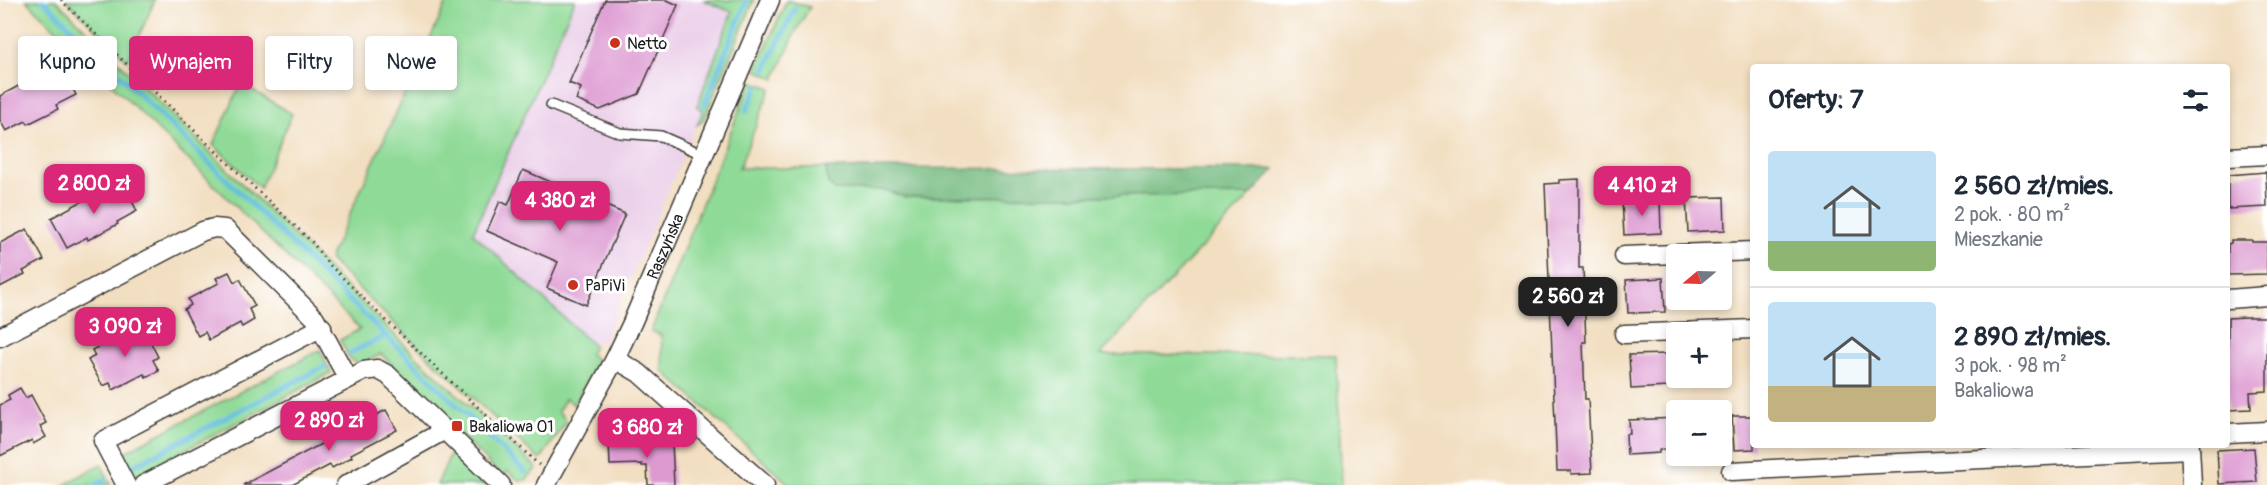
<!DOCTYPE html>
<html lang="pl">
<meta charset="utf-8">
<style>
body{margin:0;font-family:Pangolin,sans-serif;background:#f6f6f7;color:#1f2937;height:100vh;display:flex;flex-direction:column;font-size:22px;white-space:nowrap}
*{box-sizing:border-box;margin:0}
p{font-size:20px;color:#747a83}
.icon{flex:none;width:33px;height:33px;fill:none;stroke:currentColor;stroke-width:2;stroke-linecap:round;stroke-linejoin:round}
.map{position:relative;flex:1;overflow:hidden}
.details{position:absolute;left:1750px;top:64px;width:480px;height:384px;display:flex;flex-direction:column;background:#fff;border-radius:6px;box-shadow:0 3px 9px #0003}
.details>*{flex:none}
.top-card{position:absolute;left:18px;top:36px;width:570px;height:54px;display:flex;gap:12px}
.needle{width:39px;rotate:251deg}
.fabs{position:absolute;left:1666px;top:244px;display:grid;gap:12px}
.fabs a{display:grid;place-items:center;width:66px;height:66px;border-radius:6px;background:#fff;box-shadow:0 3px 9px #0003;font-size:30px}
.price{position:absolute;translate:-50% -51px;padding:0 14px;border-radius:12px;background:#db2777;color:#fff;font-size:20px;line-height:39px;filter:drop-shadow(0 2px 3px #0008)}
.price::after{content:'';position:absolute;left:50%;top:36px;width:18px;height:14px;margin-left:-9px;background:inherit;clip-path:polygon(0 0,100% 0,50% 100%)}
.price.selected{background:#222;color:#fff}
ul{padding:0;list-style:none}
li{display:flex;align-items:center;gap:18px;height:150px;padding:0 18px}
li+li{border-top:2px solid #e0e1e3}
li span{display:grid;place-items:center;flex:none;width:168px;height:120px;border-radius:6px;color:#555}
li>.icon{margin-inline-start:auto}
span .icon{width:72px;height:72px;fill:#fffc;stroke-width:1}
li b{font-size:26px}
h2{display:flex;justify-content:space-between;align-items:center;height:72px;padding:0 18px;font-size:26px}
.chip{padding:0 21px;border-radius:6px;background:#fff;box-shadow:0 3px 9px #0003;font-size:21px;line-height:54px}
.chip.selected{background:#db2777;color:#fff}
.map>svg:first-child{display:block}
.built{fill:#ecd1ea}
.green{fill:#8fda96;stroke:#567b59;stroke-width:1.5}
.forest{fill:#73ba7f;stroke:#486b4e;stroke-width:1.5}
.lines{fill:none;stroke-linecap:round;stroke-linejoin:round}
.stream{stroke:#63bee1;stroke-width:5}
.building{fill:#dd9ad1}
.service-casing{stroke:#3c3935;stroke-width:12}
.minor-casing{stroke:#3c3935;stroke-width:21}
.path{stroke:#3c3935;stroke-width:3;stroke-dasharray:1.5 4.5;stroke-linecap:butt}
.service{stroke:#fff;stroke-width:9}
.minor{stroke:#fff;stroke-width:18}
.poi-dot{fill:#c8321e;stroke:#fff;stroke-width:2}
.labels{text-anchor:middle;stroke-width:6;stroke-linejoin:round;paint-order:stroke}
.poi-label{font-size:16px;fill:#1c1c1c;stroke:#fff;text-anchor:start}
.street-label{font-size:16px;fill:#1c1c1c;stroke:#fff}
</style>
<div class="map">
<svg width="2267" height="485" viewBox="0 0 2267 485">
<rect width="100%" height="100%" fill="#fff"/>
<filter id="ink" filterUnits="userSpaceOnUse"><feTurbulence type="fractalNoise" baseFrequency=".0167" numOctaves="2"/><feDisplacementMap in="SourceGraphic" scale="12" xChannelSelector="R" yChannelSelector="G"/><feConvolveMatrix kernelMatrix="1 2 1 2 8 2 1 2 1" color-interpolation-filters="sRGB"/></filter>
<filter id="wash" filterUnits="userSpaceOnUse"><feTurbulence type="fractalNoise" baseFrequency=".008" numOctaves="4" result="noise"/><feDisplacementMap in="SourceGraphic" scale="24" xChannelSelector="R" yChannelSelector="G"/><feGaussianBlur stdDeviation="1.35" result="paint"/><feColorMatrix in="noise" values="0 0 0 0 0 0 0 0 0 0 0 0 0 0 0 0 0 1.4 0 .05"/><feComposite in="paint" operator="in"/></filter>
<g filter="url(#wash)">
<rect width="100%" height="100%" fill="#f2dec0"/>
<polygon class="built" points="575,0 703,0 733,12 697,106 703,110 603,343 597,338 594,346 473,233"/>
<g class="green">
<polygon points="26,0 56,0 418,358 537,468 526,480 520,481 507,471 502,477 381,354 360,365 349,358 340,340 360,329"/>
<polygon points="66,0 155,0 128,61"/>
<polygon points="448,0 575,0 473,233 594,346 590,354 597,360 574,405 566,398 558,411 567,421 540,460 421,350 329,259"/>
<polygon points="703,0 754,0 703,121 697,125 703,110 697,106 732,12"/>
<polygon points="787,0 810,7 795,33 775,79 756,70"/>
<polygon points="751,81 771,88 739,168 826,168 828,183 835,190 884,190 905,197 1251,195 1100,355 1336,355 1342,485 790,485 663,371 661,335 651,331"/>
<polygon points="241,83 292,114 260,188 213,145"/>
<polygon points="320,350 331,373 132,478 119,455"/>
<polygon points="452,450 487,485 437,485"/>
<polygon points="101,464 111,485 64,485"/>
</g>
<polygon class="forest" points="826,168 1275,169 1251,195 905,197 884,190 835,190 828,183"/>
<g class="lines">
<g class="stream">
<polyline points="43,0 525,472"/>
<polyline points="765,70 795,8"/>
<polyline points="704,105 747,0"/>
<polyline points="746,111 758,86"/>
<polyline points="350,353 385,336"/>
<polyline points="131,467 325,366"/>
<polyline points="96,485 106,479"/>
</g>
</g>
<g id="blocks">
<g class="building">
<polygon points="605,0 667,0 678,5 639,94 600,110 576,100 581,88 569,83"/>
<polygon points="59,64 76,95 56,105 58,109 28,124 26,121 6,131 0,120 0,96"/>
<polygon points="523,170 625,214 586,305 547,288 558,262 487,231 500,201 508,205"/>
<polygon points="2266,172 2267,207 2228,209 2228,175"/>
<polygon points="1579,179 1579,268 1583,268 1586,342 1583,342 1585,399 1588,399 1592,473 1571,474 1571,471 1557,471 1545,184 1559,183 1559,180"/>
<polygon points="121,180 137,211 117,222 118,224 88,240 87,237 67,248 51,218"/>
<polygon points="1724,197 1725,230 1688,232 1686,198"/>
<polygon points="1660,199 1661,233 1624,235 1622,201"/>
<polygon points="27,229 44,260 23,271 25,274 0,287 0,243"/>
<polygon points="2231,240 2252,240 2252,242 2267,242 2267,274 2228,275 2228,244 2231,243"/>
<polygon points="229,272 234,282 240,279 255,306 249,309 254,320 242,327 240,323 209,340 205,332 198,336 184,309 191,305 188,299 219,283 216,278"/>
<polygon points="1663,278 1665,312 1628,313 1626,280"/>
<polygon points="2246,317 2267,317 2267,391 2250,392 2251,409 2228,410 2228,318"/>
<polygon points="133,322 138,332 144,329 158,357 153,360 159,371 146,377 144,374 113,390 110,383 103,386 88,360 95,356 92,350 123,333 120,329"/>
<polygon points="1667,354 1668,387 1631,389 1629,355"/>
<polygon points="20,388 26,398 31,395 46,423 40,426 46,437 33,444 32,440 0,456 0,405 10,400 8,395"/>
<polygon points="386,410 397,430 351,454 352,457 332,468 330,465 292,485 243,485"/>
<polygon points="1732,416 1754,416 1754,449 1734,450"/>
<polygon points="1677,418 1677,449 1659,450 1659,453 1627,455 1626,434 1630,434 1629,420"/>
<polygon points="672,441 674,485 648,485 647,466 642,466 642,464 610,465 609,443"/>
<polygon points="2254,448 2257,482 2219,484 2217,450"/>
</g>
</g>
</g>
<g filter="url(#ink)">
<use href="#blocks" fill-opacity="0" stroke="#3c3935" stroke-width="1.5"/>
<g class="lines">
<g class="service-casing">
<polyline id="service" points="551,105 620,133 661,136 704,155"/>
</g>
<g class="minor-casing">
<g id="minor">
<polyline points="2228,157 2267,155"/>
<polyline points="1624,256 1754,251"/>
<polyline points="2228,299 2267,296"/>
<polyline points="1624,334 1754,329"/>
<polyline points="0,337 203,231 214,228 225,229 315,318 348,379"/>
<polyline points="615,359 639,373 765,485"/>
<polyline points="2228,433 2267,431"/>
<polyline points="2190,446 2192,485"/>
<polyline points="1731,471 2190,449"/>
<polyline points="126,485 103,441 322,327"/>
<polyline points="143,485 364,371 377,369 388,375 501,485"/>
<polyline points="346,485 445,430"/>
<path id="s1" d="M546,485L615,359L632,323L770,0"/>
</g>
</g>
<polyline class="path" points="61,0 206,142 313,243 325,260 371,306 539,465"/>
<use href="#service" class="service"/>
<use href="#minor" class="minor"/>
</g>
</g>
<g class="poi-dot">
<circle cx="615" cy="43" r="6"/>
<circle cx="573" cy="285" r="6"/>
<rect x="451" y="420" width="12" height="12" rx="3"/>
</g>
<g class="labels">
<g class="poi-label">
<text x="627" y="49">Netto</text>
<text x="585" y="291">PaPiVi</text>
<text x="469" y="432">Bakaliowa 01</text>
</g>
<g class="street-label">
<text dy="6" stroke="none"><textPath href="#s1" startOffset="267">Raszyńska</textPath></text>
</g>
</g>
</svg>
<div class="fabs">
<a><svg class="needle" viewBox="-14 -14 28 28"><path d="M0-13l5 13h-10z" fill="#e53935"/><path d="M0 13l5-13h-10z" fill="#747a83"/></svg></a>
<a>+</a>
<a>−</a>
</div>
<b class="price" style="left:94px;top:215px">2 800 zł</b>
<b class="price" style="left:1642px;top:217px">4 410 zł</b>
<b class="price" style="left:560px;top:232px">4 380 zł</b>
<b class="price selected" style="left:1568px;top:328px">2 560 zł</b>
<b class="price" style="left:125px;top:358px">3 090 zł</b>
<b class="price" style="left:329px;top:452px">2 890 zł</b>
<b class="price" style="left:647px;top:459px">3 680 zł</b>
<div class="top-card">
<a class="chip">Kupno</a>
<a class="chip selected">Wynajem</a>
<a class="chip">Filtry</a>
<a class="chip">Nowe</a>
</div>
<section class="details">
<h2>Oferty: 7<svg class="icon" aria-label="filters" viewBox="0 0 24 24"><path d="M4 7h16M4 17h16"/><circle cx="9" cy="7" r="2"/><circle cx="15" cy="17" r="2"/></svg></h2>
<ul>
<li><span style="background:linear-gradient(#bfe0f5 75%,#8fb573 0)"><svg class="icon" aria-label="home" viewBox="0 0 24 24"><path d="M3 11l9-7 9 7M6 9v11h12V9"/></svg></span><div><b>2 560 zł/mies.</b><p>2 pok. · 80 m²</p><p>Mieszkanie</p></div></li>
<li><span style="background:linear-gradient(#bfe0f5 70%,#c2b280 0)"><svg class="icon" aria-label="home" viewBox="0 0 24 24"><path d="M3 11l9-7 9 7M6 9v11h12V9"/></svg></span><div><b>2 890 zł/mies.</b><p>3 pok. · 98 m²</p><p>Bakaliowa</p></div></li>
</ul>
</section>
</div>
